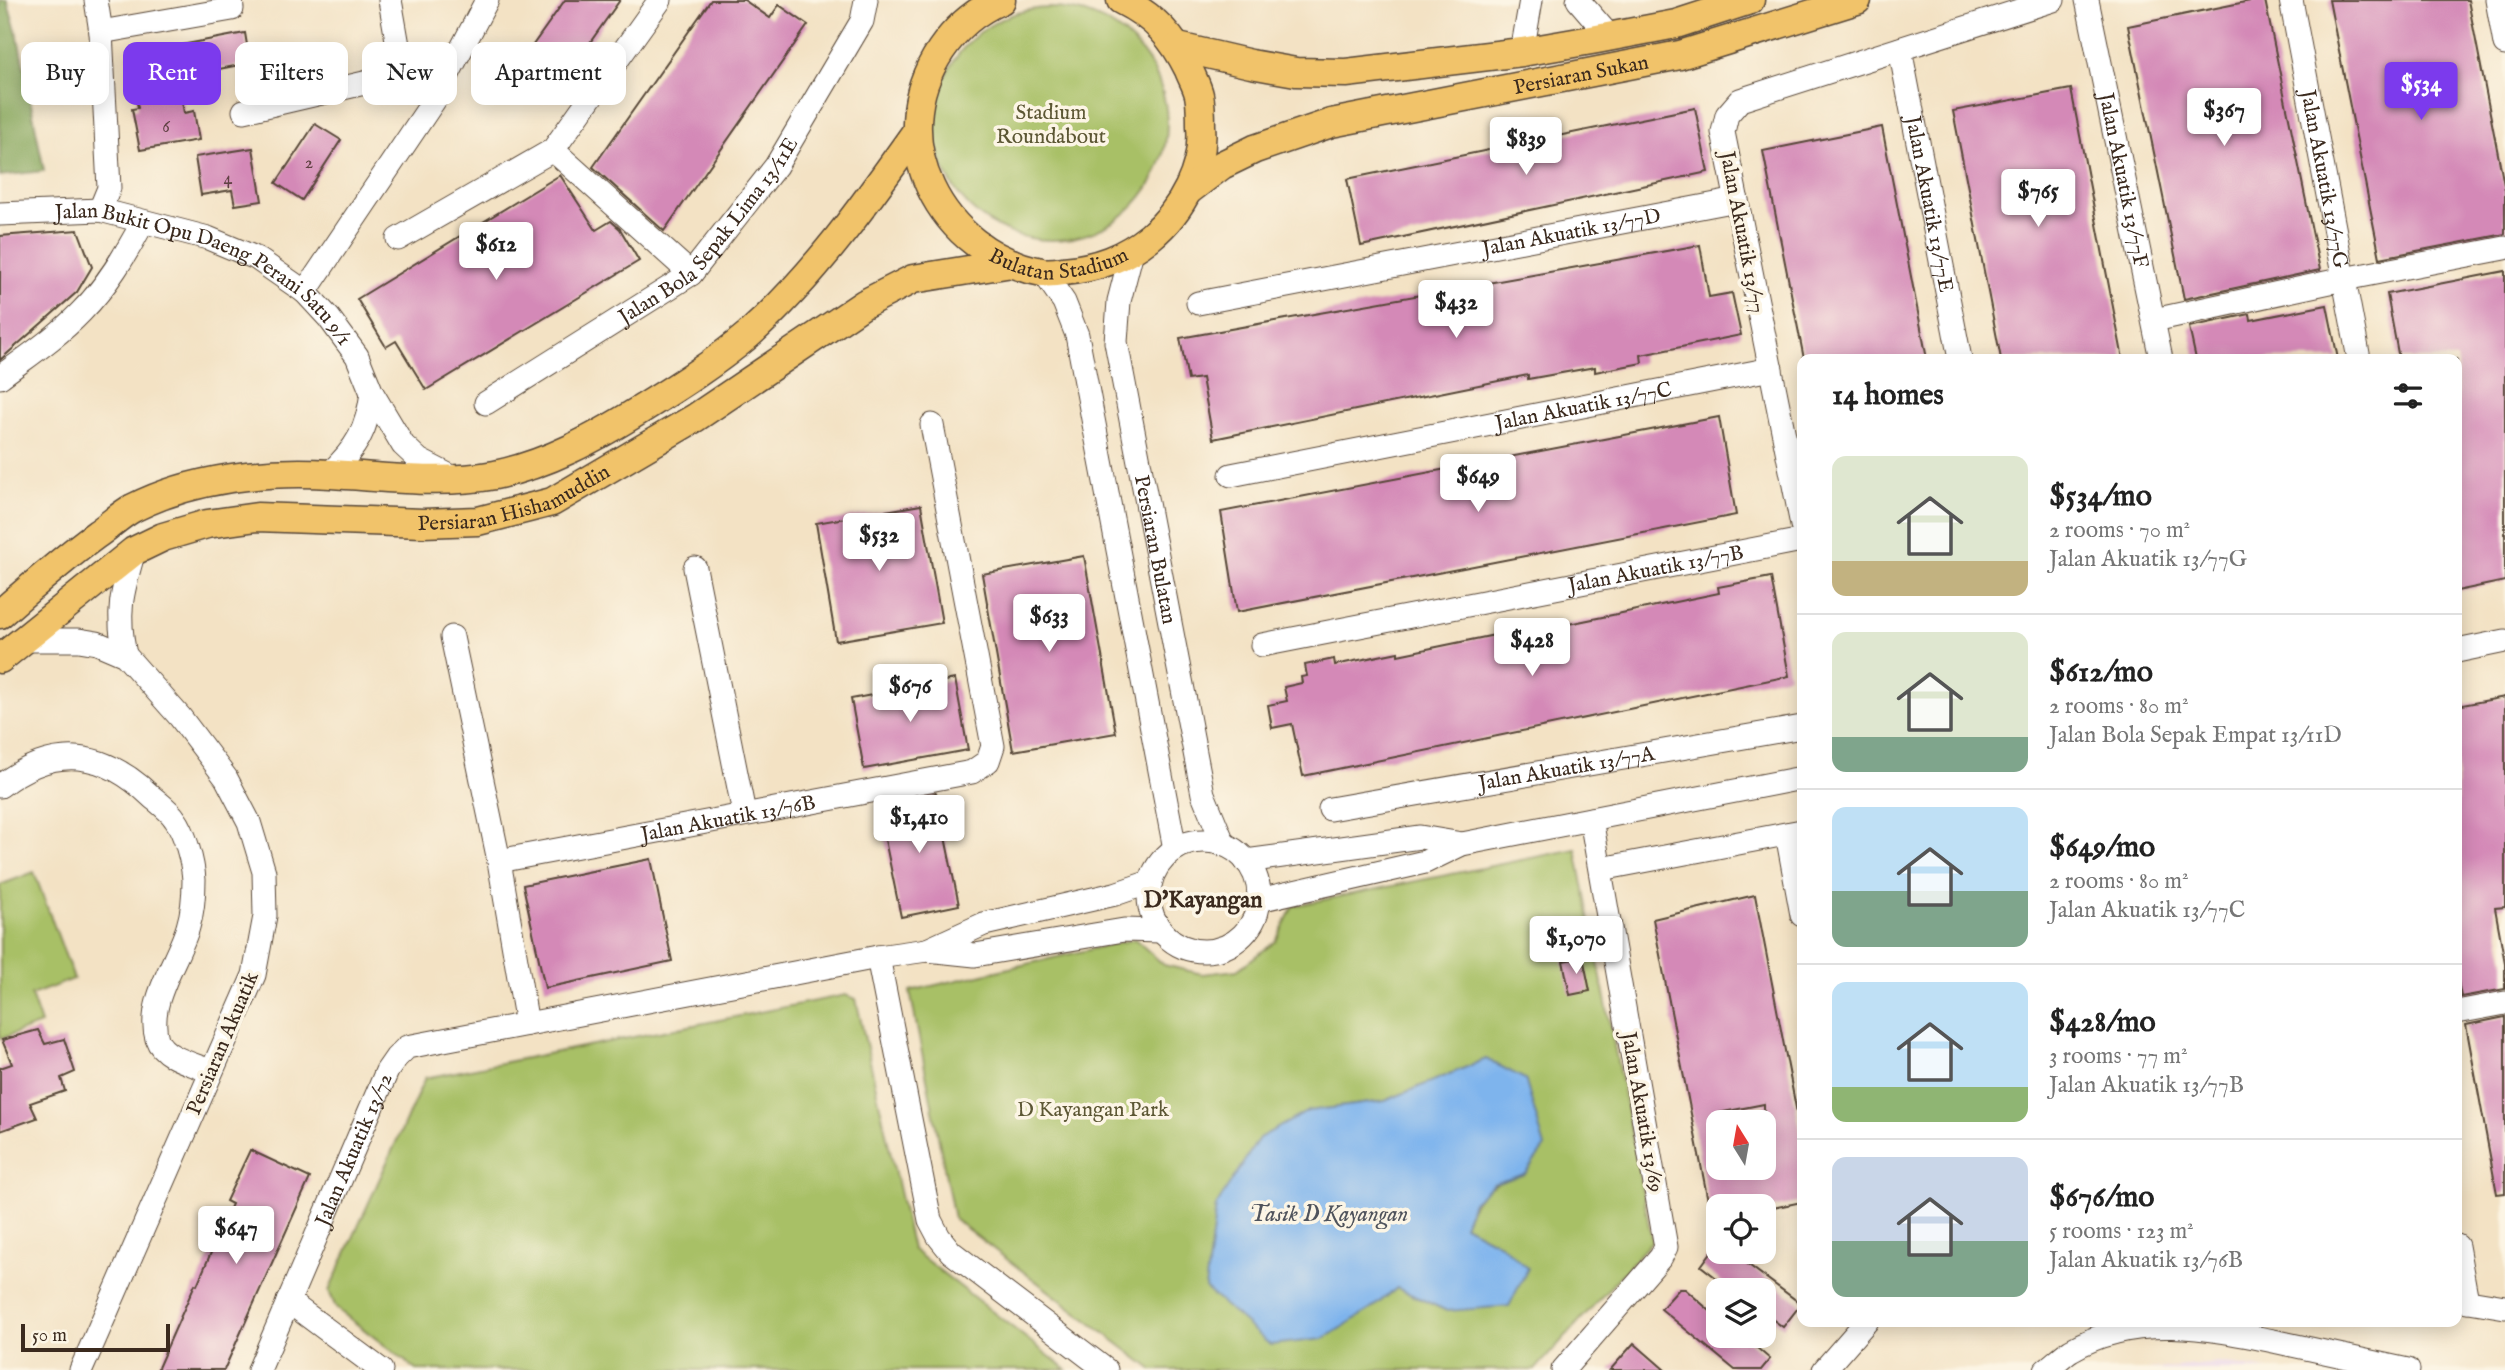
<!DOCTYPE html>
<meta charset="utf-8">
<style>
body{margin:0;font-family:"IM FELL English",serif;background:#f6f6f6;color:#222;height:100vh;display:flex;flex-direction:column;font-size:26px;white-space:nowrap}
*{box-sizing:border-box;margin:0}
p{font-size:23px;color:#767676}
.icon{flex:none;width:38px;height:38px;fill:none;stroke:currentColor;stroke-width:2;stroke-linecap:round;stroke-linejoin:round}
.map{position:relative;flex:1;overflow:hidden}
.sheet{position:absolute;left:1797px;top:354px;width:665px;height:973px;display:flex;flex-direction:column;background:#fff;border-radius:14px;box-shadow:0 4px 18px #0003}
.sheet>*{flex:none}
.hud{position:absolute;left:21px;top:42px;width:665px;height:63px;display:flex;gap:14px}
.needle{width:46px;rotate:349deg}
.tools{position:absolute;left:1706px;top:1110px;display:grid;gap:14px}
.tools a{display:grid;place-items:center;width:70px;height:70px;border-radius:14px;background:#fff;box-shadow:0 4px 18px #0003;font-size:35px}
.scale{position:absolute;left:21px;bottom:18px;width:149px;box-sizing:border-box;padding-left:7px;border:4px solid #3b2a1e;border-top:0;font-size:19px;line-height:24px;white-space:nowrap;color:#3b2a1e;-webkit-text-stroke:5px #fcf5e5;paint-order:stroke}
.price{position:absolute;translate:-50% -60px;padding:0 16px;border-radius:7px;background:#fff;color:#222;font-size:23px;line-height:46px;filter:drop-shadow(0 2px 4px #0008)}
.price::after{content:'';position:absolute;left:50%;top:42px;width:21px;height:16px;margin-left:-10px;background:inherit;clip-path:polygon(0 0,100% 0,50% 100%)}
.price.current{background:#7c3aed;color:#fff}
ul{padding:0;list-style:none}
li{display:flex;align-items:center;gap:21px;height:175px;padding:0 35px}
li+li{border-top:2px solid #e0e0e0}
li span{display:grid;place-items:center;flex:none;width:196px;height:140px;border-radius:14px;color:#555}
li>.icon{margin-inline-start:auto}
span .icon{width:84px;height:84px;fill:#fffc;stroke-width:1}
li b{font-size:30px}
h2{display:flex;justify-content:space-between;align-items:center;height:84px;padding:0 35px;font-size:30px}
.chip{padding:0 24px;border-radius:14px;background:#fff;box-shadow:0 4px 18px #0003;font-size:24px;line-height:63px}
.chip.current{background:#7c3aed;color:#fff}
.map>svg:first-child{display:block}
.built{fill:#e8d2ee}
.green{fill:#a8c066;stroke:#727542;stroke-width:2;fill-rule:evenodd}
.forest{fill:#86a65b;stroke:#60683c;stroke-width:2}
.water{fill:#7eb4ed;stroke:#5c6f86;stroke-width:2}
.building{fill:#d489b7;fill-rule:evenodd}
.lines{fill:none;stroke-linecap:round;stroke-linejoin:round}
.minor-casing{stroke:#574637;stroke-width:25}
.major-casing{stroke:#574637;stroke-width:31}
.minor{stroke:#fff;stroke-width:23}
.major{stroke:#f1c36a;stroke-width:28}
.labels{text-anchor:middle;stroke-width:7;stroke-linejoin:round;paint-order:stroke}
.number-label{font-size:18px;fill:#614244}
.street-label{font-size:21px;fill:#3b2a1e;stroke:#fcf5e5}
.park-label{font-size:21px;fill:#5c5734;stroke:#fcf5e5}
.neighbourhood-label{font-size:23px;font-weight:bold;fill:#3b2a1e;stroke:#fcf5e5}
.water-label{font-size:23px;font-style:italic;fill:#4f535c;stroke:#fcf5e5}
</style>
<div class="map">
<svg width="2505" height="1370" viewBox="0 0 2505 1370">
<rect width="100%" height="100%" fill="#fcf5e5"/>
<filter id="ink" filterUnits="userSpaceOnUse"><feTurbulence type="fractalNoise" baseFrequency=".0143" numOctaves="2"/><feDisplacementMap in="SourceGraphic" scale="14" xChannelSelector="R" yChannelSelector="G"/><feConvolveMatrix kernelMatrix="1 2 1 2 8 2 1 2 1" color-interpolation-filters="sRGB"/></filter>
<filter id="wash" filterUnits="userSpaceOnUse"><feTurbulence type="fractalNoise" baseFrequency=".00686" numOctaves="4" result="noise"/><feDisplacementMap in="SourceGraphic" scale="28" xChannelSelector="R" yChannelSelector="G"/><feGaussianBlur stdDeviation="1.57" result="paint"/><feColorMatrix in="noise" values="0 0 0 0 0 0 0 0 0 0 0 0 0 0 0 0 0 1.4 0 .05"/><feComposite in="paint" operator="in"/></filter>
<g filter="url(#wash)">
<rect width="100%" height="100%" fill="#f3e2c4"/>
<polygon class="built" points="2219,1363 2268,1370 2147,1370"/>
<g class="green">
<circle cx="1051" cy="124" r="116"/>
<path d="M1576,849L1652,1241L1535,1370H1153L954,1219L910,991L1135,939L1164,965L1202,974L1237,970L1276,941L1293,906ZM1486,1059L1525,1174C1489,1185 1478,1188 1464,1225L1500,1244L1447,1311L1397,1288L1371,1309L1308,1111L1385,1101Z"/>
<polygon points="34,872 74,979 31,995 41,1024 0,1039 0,885"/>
<polygon points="846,995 856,999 912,1249 1067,1370 417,1370 336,1308 329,1291 425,1078"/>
</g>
<polygon class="forest" points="0,0 7,0 18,37 44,171 0,176"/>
<polygon class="water" points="1486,1059 1525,1079 1545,1147 1525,1174 1493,1184 1473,1202 1464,1225 1500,1244 1528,1268 1509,1306 1447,1311 1397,1288 1371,1309 1323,1339 1270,1345 1205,1288 1216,1206 1259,1138 1308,1111 1385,1101"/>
<g id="blocks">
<g class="building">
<polygon points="565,0 620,0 550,99 513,73"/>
<polygon points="711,0 744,0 770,18 779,5 808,25 664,231 593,167"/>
<polygon points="2255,0 2265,0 2320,270 2184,299 2128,26"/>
<polygon points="2329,0 2468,0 2505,190 2505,234 2380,258"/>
<polygon points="245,33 250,63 178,77 184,113 194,111 199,140 140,150 132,109 138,108 128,55"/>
<polygon points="2071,89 2123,359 2001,359 1953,111"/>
<polygon points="1695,108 1708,172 1361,246 1347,179"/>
<polygon points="315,124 341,140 302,200 276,183"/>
<polygon points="1882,127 1927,359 1804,359 1763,151"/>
<polygon points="253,148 262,201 235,205 232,190 201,195 195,157"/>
<polygon points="560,175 596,230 611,221 620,229 639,261 426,390 396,341 386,347 357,299"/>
<polygon points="78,230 92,267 77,292 0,360 0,236"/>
<polygon points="1700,245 1709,297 1732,293 1741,335 1641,355 1642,363 1595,372 1595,367 1528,379 1528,375 1213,439 1202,378 1188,380 1180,338"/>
<polygon points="2505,271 2505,581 2457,591 2457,359 2399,359 2387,294"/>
<polygon points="2327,305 2338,359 2196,359 2189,327 2250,314 2251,320"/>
<polygon points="1719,417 1736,515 1237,612 1221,512"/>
<polygon points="921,505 942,623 836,641 816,523"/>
<polygon points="1084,556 1116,733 1013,751 982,574"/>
<polygon points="1771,577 1789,676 1303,776 1292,724 1272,728 1268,705 1287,701 1284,687 1302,683 1301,677 1307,676 1305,665 1334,659 1335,665 1398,652 1398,655 1519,630 1520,634 1719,593 1718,587"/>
<polygon points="955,679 968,750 864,769 851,699"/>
<polygon points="2505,697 2505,907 2495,908 2505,963 2505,989 2461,997 2457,976 2457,706"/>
<polygon points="936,793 959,905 901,917 878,806"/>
<polygon points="651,859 672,961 545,988 523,885"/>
<path d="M1755,895L1802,1139V1202L1768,1209L1767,1206H1709L1653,919ZM1764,1104V1167H1718V1113Z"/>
<polygon points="1583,957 1590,991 1570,995 1563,961"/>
<polygon points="2505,1017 2505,1193 2497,1194 2466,1025"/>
<polygon points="38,1030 45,1044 64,1039 75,1072 61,1078 65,1091 30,1103 37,1118 0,1131 0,1068 12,1064 2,1040"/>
<polygon points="250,1150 310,1178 224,1370 157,1370 195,1284 197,1285 232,1204 226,1201"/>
<polygon points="1712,1251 1730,1251 1801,1304 1783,1327 1764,1313 1764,1290 1732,1290 1701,1266"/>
<polygon points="1679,1289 1685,1289 1718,1318 1718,1335 1742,1335 1770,1359 1761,1370 1735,1370 1661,1309"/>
<polygon points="1634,1343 1665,1370 1610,1370"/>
</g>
</g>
</g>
<g filter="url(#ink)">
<use href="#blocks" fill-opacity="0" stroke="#574637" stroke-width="2"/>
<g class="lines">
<g class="minor-casing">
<g id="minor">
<polyline points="96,0 101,32 109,188 100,210"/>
<polyline points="390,0 403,74"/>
<polyline points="1578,0 1610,37"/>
<path id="s1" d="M2087,0L2161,359"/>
<path id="s2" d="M2291,0L2359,359"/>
<polyline points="2497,0 2505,44"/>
<polyline points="101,32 232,9 231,0"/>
<path id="s3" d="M1900,49L1960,359"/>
<polyline points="1522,52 1531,0"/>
<polyline points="244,111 403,74"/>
<polyline points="553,150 691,274"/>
<path id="s4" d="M0,214L100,210L208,238L256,258L305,292L329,318L357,356L372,393L403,445L419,460L456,479"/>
<polyline points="398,239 553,150 660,0"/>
<path id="s5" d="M1132,251L1119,301L1116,342L1203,794L1224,845"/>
<polyline points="1044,273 1064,302 1077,335 1175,849"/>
<polyline points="305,292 435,99 487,0"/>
<path id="s6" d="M1198,303L1737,200"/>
<polyline points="2154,320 2344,279 2505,248"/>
<path d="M0,377C28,356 57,337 81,312C107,286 126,254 143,222"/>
<path id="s7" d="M486,403L691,274L776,166L862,21L866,0"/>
<path d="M329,474C357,448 367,430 372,393"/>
<path id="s8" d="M1231,475L1771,369"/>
<polyline points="1802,525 1723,132 1727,115 1740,100 2053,0"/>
<polyline points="695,568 744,813"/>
<polyline points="452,637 499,861 527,1024"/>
<polyline points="22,640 79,640 97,643 125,655 180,717 226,778 249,822 264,872 265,916 254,975 81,1370"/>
<path id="s9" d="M1262,645L1802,540"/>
<polyline points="2457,651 2505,641"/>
<path d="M125,655C116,612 122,592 134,551"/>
<path d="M0,786C55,744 103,750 152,797C159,803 170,811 175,819C185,832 193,863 194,880C194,894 192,914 188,927C178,961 146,1002 157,1039C163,1058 194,1064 210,1071"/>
<path id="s10" d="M1330,809L1802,727"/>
<polyline points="1787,834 1802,915"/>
<circle cx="1204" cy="896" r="55"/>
<path id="s11" d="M499,861L972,772L988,761L993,746L932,425"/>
<polyline points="1246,861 1420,837 1462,844"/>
<polyline points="1601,869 1802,831"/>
<polyline points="1259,900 1425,862 1462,844 1802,778"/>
<polyline points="927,950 984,924 1115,894 1150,882"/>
<polyline points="878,957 930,1220 939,1237 951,1252 1106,1370"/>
<polyline points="2457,1012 2505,1003"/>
<polyline points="2457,1246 2467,1301"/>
<polyline points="2457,1299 2505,1307"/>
<polyline points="288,1301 381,1370"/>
<path id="s12" d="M259,1370L387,1071L396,1058L407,1047L878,957L927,950L975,955L1124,930L1161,931"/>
<polyline points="1563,1370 1661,1257 1666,1247 1591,819"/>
<polyline points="1824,1370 1867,1321"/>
<path d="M2046,1370C2054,1364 2062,1356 2071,1350C2135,1312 2210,1328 2278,1342C2321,1351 2365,1361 2408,1370"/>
</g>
</g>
<g class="major-casing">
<g id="major">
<path id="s13" d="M1001,0C977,10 956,28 941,50C881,139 940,254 1042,272C1049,273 1057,272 1063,271C1097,268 1124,258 1150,237C1182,211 1205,168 1201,126C1201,116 1201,105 1199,95C1197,86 1192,78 1189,70C1173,37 1155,17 1121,0"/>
<polyline points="1178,47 1251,64 1296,72 1346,73 1522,52 1597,39 1676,24 1750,0"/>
<path id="s14" d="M1189,190L1222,165L1255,149L1331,123L1680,55L1857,0"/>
<path d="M0,614C32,586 63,559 97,534C109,526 120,515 133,508C192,478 266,470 331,474C386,477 441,485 495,475C548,464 595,438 640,410C677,387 715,363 748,335C814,276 865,204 916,132"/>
<path id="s15" d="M0,659L134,551L163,537L207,524L257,517L423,523L478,521L552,502L695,418L864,304L913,279L1012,263"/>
</g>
</g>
<use href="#minor" class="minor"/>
<use href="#major" class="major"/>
</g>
</g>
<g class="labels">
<g class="number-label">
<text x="166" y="132">6</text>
<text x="309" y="168">2</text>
<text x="228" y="184">4</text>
</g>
<g class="street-label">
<text dy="7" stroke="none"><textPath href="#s14" startOffset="413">Persiaran Sukan</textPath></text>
<text dy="7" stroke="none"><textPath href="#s1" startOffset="184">Jalan Akuatik 13/77F</textPath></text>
<text dy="7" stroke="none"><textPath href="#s2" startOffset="182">Jalan Akuatik 13/77G</textPath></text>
<text dy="7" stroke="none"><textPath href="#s3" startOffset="158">Jalan Akuatik 13/77E</textPath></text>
<text dy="7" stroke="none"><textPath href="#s7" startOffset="285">Jalan Bola Sepak Lima 13/11E</textPath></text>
<text dy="7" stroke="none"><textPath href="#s6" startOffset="380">Jalan Akuatik 13/77D</textPath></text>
<text transform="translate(1743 232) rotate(79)" y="7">Jalan Akuatik 13/77</text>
<text dy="7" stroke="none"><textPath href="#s13" startOffset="385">Bulatan Stadium</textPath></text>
<text dy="7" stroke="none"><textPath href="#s4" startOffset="222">Jalan Bukit Opu Daeng Perani Satu 9/1</textPath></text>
<text dy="7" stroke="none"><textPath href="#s8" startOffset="359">Jalan Akuatik 13/77C</textPath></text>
<text dy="7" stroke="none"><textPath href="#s15" startOffset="562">Persiaran Hishamuddin</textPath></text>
<text dy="7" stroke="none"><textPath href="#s5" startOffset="304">Persiaran Bulatan</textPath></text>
<text dy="7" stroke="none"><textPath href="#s9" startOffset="401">Jalan Akuatik 13/77B</textPath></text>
<text dy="7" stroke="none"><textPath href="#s10" startOffset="240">Jalan Akuatik 13/77A</textPath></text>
<text dy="7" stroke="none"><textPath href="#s11" startOffset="233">Jalan Akuatik 13/76B</textPath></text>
<text transform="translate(222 1043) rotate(-67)" y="7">Persiaran Akuatik</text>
<text transform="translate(1643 1112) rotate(80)" y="7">Jalan Akuatik 13/69</text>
<text dy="7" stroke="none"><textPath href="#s12" startOffset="240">Jalan Akuatik 13/72</textPath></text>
</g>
<g class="park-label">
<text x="1051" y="119">Stadium<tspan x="1051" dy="24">Roundabout</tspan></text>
<text x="1093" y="1116">D Kayangan Park</text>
</g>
<g class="neighbourhood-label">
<text x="1203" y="907">D'Kayangan</text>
</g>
<g class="water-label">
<text x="1329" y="1221">Tasik D Kayangan</text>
</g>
</g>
</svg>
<div class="tools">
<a><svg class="needle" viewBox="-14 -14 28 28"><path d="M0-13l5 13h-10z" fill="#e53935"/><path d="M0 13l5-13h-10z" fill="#767676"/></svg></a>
<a><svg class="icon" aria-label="locate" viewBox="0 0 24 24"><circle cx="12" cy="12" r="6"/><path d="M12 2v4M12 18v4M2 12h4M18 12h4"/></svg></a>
<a><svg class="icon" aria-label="layers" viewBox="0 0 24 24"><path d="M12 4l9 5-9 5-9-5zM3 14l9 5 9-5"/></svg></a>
</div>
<div class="scale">50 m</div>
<b class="price current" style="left:2421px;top:122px">$534</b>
<b class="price" style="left:2224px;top:148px">$367</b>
<b class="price" style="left:1526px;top:177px">$839</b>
<b class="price" style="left:2038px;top:229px">$765</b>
<b class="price" style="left:496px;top:282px">$612</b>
<b class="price" style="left:1456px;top:340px">$432</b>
<b class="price" style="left:1478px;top:514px">$649</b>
<b class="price" style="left:879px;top:573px">$532</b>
<b class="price" style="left:1049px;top:654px">$633</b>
<b class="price" style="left:1532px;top:678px">$428</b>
<b class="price" style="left:910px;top:724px">$676</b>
<b class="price" style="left:919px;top:855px">$1,410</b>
<b class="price" style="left:1576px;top:976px">$1,070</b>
<b class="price" style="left:236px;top:1266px">$647</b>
<div class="hud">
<a class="chip">Buy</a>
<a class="chip current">Rent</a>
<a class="chip">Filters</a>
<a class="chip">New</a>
<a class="chip">Apartment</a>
</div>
<section class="sheet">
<h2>14 homes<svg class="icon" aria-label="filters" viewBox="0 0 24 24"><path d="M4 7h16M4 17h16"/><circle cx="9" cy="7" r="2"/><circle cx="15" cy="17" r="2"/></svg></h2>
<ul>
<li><span style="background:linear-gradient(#dfe7d0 75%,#c2b280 0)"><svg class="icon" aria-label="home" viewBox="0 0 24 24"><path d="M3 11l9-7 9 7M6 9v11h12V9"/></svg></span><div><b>$534/mo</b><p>2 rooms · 70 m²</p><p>Jalan Akuatik 13/77G</p></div></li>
<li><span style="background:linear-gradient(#dfe7d0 75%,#7fa58c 0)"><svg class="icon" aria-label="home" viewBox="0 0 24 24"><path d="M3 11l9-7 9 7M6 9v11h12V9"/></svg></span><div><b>$612/mo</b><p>2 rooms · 80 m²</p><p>Jalan Bola Sepak Empat 13/11D</p></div></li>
<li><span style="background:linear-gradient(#bfe0f5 60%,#7fa58c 0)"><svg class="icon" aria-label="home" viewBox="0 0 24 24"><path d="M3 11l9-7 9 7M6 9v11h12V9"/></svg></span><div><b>$649/mo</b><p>2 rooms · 80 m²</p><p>Jalan Akuatik 13/77C</p></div></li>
<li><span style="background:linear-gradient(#bfe0f5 75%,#8fb573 0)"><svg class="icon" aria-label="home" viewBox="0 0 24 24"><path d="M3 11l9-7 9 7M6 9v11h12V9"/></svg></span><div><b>$428/mo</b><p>3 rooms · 77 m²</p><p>Jalan Akuatik 13/77B</p></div></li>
<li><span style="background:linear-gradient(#c9d6e8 60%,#7fa58c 0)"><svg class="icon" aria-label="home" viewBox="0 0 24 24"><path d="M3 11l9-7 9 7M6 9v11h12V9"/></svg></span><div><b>$676/mo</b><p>5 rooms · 123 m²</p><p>Jalan Akuatik 13/76B</p></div></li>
</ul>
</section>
</div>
